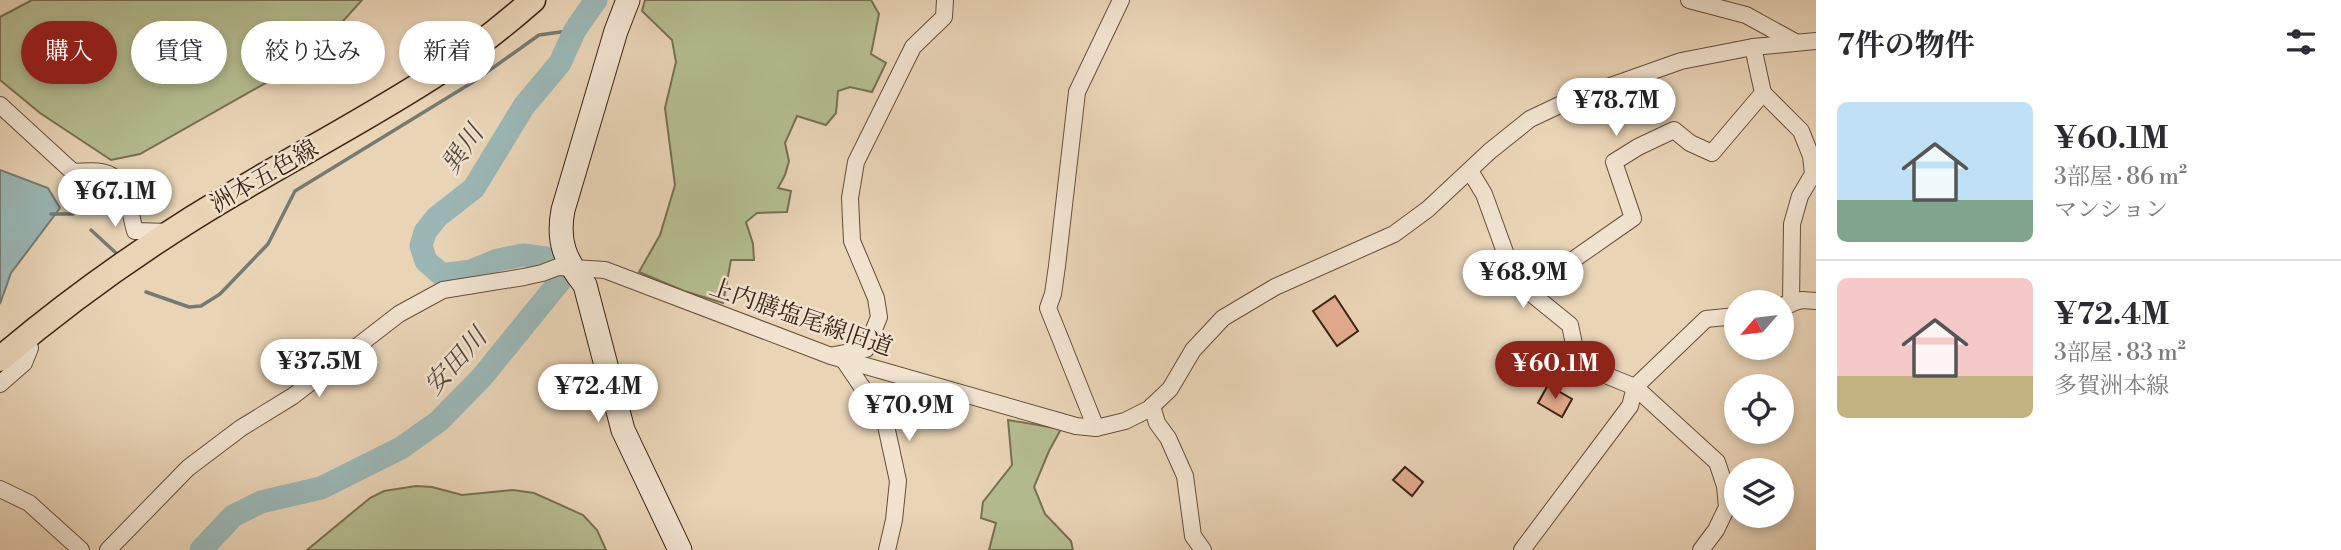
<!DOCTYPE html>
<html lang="ja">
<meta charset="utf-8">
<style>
body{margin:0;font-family:"Libre Bodoni","Noto Serif JP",serif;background:#f7f7f7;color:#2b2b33;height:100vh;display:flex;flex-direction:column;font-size:26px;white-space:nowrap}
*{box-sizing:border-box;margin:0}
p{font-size:23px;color:#7c7c81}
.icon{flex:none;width:38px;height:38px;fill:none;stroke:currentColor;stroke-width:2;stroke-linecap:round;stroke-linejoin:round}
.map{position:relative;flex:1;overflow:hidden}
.details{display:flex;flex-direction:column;background:#fff;width:525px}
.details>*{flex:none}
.hud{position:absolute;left:21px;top:21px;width:665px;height:63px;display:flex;gap:14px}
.needle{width:46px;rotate:242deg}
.fabs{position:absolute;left:1724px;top:290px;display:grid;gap:14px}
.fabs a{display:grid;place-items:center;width:70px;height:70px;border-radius:50%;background:#fff;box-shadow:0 4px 10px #0003;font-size:35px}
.price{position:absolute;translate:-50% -60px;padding:0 16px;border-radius:24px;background:#fff;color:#222;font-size:23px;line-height:46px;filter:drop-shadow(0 2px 4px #0008)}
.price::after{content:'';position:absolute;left:50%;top:42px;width:21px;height:16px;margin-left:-10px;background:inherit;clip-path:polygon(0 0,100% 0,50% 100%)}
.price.selected{background:#8f2418;color:#fff}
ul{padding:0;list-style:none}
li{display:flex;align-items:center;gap:21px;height:175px;padding:0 21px}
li+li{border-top:2px solid #e1e1e2}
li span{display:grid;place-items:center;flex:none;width:196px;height:140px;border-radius:10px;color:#555}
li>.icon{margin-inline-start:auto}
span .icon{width:84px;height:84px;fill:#fffc;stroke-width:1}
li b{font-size:30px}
h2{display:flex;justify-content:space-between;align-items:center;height:84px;padding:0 21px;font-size:30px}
.chip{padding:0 24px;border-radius:32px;background:#fff;box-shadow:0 4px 10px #0003;font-size:24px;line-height:63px}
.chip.selected{background:#8f2418;color:#fff}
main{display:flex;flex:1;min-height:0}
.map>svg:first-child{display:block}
.green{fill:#b4bd90;stroke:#787051;stroke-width:2}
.water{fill:#9ab7b6;stroke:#747b74;stroke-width:2}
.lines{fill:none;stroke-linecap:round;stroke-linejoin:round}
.stream{stroke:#747b74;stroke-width:3.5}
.river{stroke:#9ab7b6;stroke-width:23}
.building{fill:#e4ac90;stroke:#3b2212;stroke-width:2}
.street-casing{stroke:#664e3b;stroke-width:18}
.secondary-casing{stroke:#3b2212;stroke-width:25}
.primary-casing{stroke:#3b2212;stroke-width:27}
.street{stroke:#f1e3d0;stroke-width:16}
.secondary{stroke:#f1e3d0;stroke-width:23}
.primary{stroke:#e9d4b6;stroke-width:24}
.labels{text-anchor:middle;stroke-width:5;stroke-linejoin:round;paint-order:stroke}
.street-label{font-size:24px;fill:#3b2212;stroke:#f1e3d0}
.water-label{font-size:26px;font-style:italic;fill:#53473b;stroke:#f1e3d0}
</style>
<main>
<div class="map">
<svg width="1816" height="550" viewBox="0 0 1816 550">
<rect width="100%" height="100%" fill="#e9d4b6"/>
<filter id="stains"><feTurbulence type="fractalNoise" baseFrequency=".00286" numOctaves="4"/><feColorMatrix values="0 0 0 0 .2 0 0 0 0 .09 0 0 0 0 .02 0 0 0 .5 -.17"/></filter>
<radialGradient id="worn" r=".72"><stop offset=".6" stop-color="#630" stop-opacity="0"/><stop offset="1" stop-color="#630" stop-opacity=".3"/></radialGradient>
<g class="green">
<polygon points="32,0 362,0 335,30 294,67 140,154 111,160 40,113 0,80 0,17"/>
<polygon points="645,0 871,0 879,14 871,54 886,63 872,92 850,87 838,91 836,113 826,125 797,116 785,143 789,161 785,175 778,188 791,191 787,212 757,213 746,222 753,244 754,260 731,260 723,303 684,291 639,272 660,235 675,185 665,108 676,62 672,40 642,11"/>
<polygon points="1008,420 1061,429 1049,451 1034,487 1045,514 1071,541 1073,550 989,550 996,523 981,518 983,502 1012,465"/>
<polygon points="416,486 432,487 462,495 513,490 534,493 583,515 597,530 606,550 307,550 370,498 384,491"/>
</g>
<polygon class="water" points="0,170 48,188 60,208 11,273 0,304"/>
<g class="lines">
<g class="stream">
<polyline points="51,214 73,214"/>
<polyline points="91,230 116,253"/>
<polyline points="146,292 189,307 201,306 220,294 268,244 295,191 473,82 539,35 575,30"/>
</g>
<polyline class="river" points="201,550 233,516 261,502 321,488 401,448 439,421 482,377 560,281 546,258 523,255 498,260 471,271 442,275 426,261 421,246 425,232 437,217 474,188 524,106 560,63 575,30 596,0"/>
</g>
<g class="building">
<polygon points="1335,296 1358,331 1337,346 1313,311"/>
<polygon points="1548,385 1572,399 1562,417 1538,403"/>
<polygon points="1405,467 1423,482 1412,496 1393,480"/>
</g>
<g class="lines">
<g class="street-casing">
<g id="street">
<polyline points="1689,0 1746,15 1795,42"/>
<polyline points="1763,93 1801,131 1811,156 1813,174 1800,196 1792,224 1791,304"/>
<path d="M0,105L73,172C82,172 93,170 101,172C128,176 129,211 135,231L170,232"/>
<polyline points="1470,171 1484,194 1509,263 1533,295 1570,325 1574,344 1588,368 1635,387 1717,462 1725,486 1727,507 1716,530 1701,550"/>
<polyline points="1530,290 1633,218 1614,162 1638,147 1674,130 1690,143 1712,153 1763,93 1753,47"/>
<polyline points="1784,305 1802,300 1816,301"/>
<polyline points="834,355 866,349 879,317 876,298 852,241 850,198 856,162 913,47 944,17 945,0"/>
<polyline points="843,359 885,421 898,481 894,520 887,550"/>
<polyline points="0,384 24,363 30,348 26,337"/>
<polyline points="1152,406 1157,423 1168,438 1185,476 1193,536 1203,550"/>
<polyline points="1096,428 1048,308 1053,294 1057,266 1077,92 1121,0"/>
<polyline points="0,489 29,503 81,550"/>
<polyline points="108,550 188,468 241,428 293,396 399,314 443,290 524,277 542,273 558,267 605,270 831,356 1076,426 1096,428 1125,421 1149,409 1170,389 1193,350 1223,318 1275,287 1394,234 1428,209 1490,151 1530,119 1568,101 1681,61 1753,47 1816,41"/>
<polyline points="1522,550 1630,406 1635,387 1706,319 1736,316"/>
</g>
</g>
<g class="secondary-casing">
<path id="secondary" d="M628,0L616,31L563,210C557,242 565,260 585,285L623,430L680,550"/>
</g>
<g class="primary-casing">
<path id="primary" d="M0,359C61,307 126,260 193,218C271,169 354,127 432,77C468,54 501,28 533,0"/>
</g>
<use href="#street" class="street"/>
<use href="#secondary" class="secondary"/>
<use href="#primary" class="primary"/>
</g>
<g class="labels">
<g class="street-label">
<text transform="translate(264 176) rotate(-30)" y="8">洲本五色線</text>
<text transform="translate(801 317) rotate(19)" y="8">上内膳塩尾線旧道</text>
</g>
<g class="water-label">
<text transform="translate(462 149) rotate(-55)" y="9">巽川</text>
<text transform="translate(455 361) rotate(-48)" y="9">安田川</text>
</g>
</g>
<rect width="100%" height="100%" filter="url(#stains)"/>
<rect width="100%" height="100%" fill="url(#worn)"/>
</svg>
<div class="fabs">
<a><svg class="needle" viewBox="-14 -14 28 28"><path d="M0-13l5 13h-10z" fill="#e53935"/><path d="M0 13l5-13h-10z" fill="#7c7c81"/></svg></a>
<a><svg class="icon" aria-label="locate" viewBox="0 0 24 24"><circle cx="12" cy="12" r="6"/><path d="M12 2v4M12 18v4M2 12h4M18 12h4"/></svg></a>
<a><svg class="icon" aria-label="layers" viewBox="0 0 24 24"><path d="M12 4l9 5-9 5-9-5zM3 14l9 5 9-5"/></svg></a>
</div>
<b class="price" style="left:1616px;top:138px">¥78.7M</b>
<b class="price" style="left:115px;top:229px">¥67.1M</b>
<b class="price" style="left:1523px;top:310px">¥68.9M</b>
<b class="price" style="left:319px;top:399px">¥37.5M</b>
<b class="price selected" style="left:1555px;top:401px">¥60.1M</b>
<b class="price" style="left:598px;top:424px">¥72.4M</b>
<b class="price" style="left:909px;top:443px">¥70.9M</b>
<div class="hud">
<a class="chip selected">購入</a>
<a class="chip">賃貸</a>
<a class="chip">絞り込み</a>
<a class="chip">新着</a>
</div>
</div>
<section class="details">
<h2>7件の物件<svg class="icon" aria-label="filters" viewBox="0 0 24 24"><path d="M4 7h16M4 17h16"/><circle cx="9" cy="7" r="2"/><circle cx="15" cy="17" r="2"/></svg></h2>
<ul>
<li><span style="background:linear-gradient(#bfe0f5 70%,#7fa58c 0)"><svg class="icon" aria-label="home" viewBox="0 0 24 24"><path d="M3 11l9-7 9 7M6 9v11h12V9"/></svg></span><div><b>¥60.1M</b><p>3部屋 · 86 m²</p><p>マンション</p></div></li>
<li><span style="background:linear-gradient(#f6c9c9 70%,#c2b280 0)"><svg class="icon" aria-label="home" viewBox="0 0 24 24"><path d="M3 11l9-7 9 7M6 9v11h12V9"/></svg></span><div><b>¥72.4M</b><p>3部屋 · 83 m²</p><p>多賀洲本線</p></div></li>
</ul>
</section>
</main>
